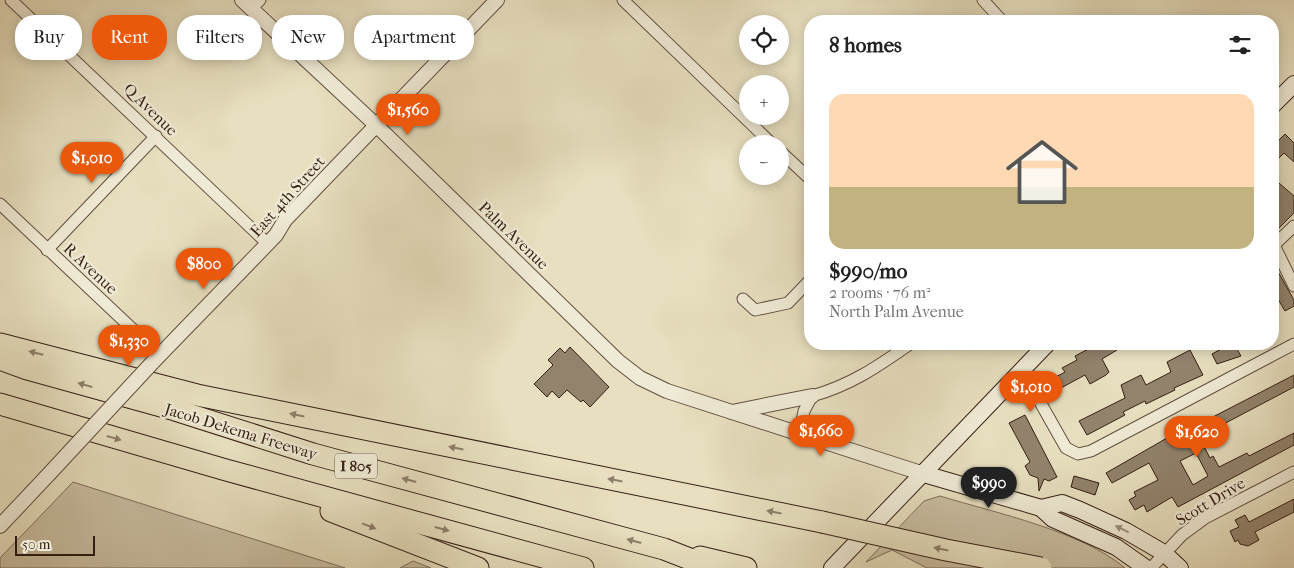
<!DOCTYPE html>
<meta charset="utf-8">
<style>
body{margin:0;font-family:"IM FELL French Canon",serif;background:#f6f6f6;color:#222;height:100vh;display:flex;flex-direction:column;font-size:19px;white-space:nowrap}
*{box-sizing:border-box;margin:0}
p{font-size:16px;color:#767676}
.icon{flex:none;width:28px;height:28px;fill:none;stroke:currentColor;stroke-width:2;stroke-linecap:round;stroke-linejoin:round}
.map{position:relative;flex:1;overflow:hidden}
.side{position:absolute;left:804px;top:15px;width:475px;height:335px;display:flex;flex-direction:column;background:#fff;border-radius:20px;box-shadow:0 2px 12px #0003}
.side>*{flex:none}
.hud{position:absolute;left:15px;top:15px;width:475px;height:45px;display:flex;gap:10px}
.fabs{position:absolute;left:739px;top:15px;display:grid;gap:10px}
.fabs a{display:grid;place-items:center;width:50px;height:50px;border-radius:50%;background:#fff;box-shadow:0 2px 12px #0003;font-size:25px}
.scale{position:absolute;left:15px;bottom:12px;width:80px;box-sizing:border-box;padding-left:5px;border:2px solid #351f15;border-top:0;font-size:14px;line-height:18px;white-space:nowrap;color:#351f15;-webkit-text-stroke:4px #efead5;paint-order:stroke}
.price{position:absolute;translate:-50% -42px;padding:0 11px;border-radius:18px;background:#ea580c;color:#fff;font-size:16px;line-height:32px;filter:drop-shadow(0 1px 2px #0008)}
.price::after{content:'';position:absolute;left:50%;top:30px;width:15px;height:11px;margin-left:-8px;background:inherit;clip-path:polygon(0 0,100% 0,50% 100%)}
.price.selected{background:#222;color:#fff}
ul{padding:0;list-style:none}
li{display:grid;align-content:center;gap:10px;height:265px;padding:0 25px}
li span{display:grid;place-items:center;height:155px;border-radius:15px;color:#555}
li>.icon{margin-inline-start:auto}
span .icon{width:90px;height:90px;fill:#fffc;stroke-width:1}
li b{font-size:21px}
h2{display:flex;justify-content:space-between;align-items:center;height:60px;padding:0 25px;font-size:21px}
.pill{padding:0 18px;border-radius:20px;background:#fff;box-shadow:0 2px 12px #0003;font-size:18px;line-height:45px}
.pill.selected{background:#ea580c;color:#fff}
.map>svg:first-child{display:block}
.green{fill:#c9bea2;stroke:#7f6e5c}
.building{fill:#92836d;stroke:#351f15;fill-rule:evenodd}
.lines{fill:none;stroke-linecap:round;stroke-linejoin:round}
.minor-casing{stroke:#624f40;stroke-width:13}
.tertiary-casing{stroke:#624f40;stroke-width:16}
.secondary-casing{stroke:#351f15;stroke-width:18}
.motorway-casing{stroke:#351f15;stroke-width:23}
.minor{stroke:#efead5;stroke-width:11}
.tertiary{stroke:#efead5;stroke-width:14}
.secondary{stroke:#efead5;stroke-width:16}
.motorway{stroke:#e7dfbf;stroke-width:21}
.tertiary-bridge-casing{stroke:#624f40;stroke-width:16;stroke-linecap:butt}
.motorway-bridge-casing{stroke:#351f15;stroke-width:23;stroke-linecap:butt}
.tertiary-bridge{stroke:#efead5;stroke-width:14}
.motorway-bridge{stroke:#e7dfbf;stroke-width:21}
.oneway{fill:#8e7f6a}
.oneway2{fill:#9b8f7f}
.labels{text-anchor:middle;stroke-width:4.5;stroke-linejoin:round;paint-order:stroke}
.shield{fill:#efead5;stroke:#6d5c4f;stroke-width:1}
.shield-label{font-size:15px;font-weight:bold;fill:#351f15}
.street-label{font-size:16px;fill:#351f15;stroke:#efead5}
</style>
<div class="map">
<svg width="1294" height="568" viewBox="0 0 1294 568">
<rect width="100%" height="100%" fill="#e7dfbf"/>
<filter id="stains"><feTurbulence type="fractalNoise" baseFrequency=".004" numOctaves="4"/><feColorMatrix values="0 0 0 0 .2 0 0 0 0 .09 0 0 0 0 .02 0 0 0 .5 -.17"/></filter>
<radialGradient id="worn" r=".72"><stop offset=".6" stop-color="#630" stop-opacity="0"/><stop offset="1" stop-color="#630" stop-opacity=".3"/></radialGradient>
<g class="green">
<polygon points="73,482 345,568 0,568 0,558"/>
<path d="M940,496C996,513 1081,531 1125,568H927L892,550L866,562L924,501Z"/>
<polygon points="413,561 431,568 400,568"/>
</g>
<g class="building">
<polygon points="1285,134 1294,143 1294,162 1284,153 1272,165 1272,147"/>
<polygon points="1272,177 1294,196 1294,213 1272,235"/>
<polygon points="1272,261 1294,300 1294,306 1285,311 1272,289"/>
<polygon points="1098,344 1114,344 1117,350 1102,359 1109,372 1106,375 1090,384 1085,375 1059,389 1054,378 1065,372 1062,368 1077,360 1075,356"/>
<polygon points="1223,344 1234,344 1241,356 1217,364 1212,354 1225,347"/>
<polygon points="570,347 609,387 590,407 583,400 581,402 567,390 559,398 552,391 547,397 534,384 553,365 548,360 560,348 565,353"/>
<polygon points="1190,350 1203,375 1174,388 1175,390 1146,404 1145,401 1123,412 1125,415 1087,435 1079,421 1125,398 1121,385 1141,375 1146,385 1171,372 1167,362"/>
<path d="M1294,375V387L1199,437L1210,458L1213,456L1219,467L1247,453L1249,456L1294,433V445L1178,507L1172,497L1147,512L1144,505L1135,510L1129,500L1136,496L1134,492L1158,480L1149,463L1112,483L1106,473L1181,430L1182,433ZM1196,453L1208,476L1193,485L1180,461Z"/>
<polygon points="1025,415 1057,477 1049,481 1044,479 1039,491 1038,478 1030,475 1025,466 1030,462 1009,423"/>
<polygon points="1074,476 1099,483 1095,495 1071,487"/>
<polygon points="1294,499 1294,512 1255,532 1259,540 1248,546 1240,544 1238,540 1235,542 1230,531 1239,527 1235,520 1245,515 1249,522"/>
</g>
<g class="lines">
<g class="minor-casing">
<g id="minor">
<polyline points="11,0 268,244"/>
<polyline points="623,0 772,144"/>
<polyline points="983,0 1002,21"/>
<polyline points="251,9 260,0"/>
<polyline points="780,151 810,179"/>
<polyline points="0,204 160,355"/>
<polyline points="1274,245 1294,286"/>
<polyline points="1272,247 1294,226"/>
<polyline points="47,250 156,136"/>
<polyline points="743,299 755,310 788,303 810,280"/>
<polyline points="1022,370 1066,448 1078,454 1091,451 1294,344"/>
<path d="M799,435L804,411L812,396C851,385 877,367 910,344"/>
<polyline points="1151,568 1182,535 1205,518 1294,472"/>
</g>
</g>
<g class="tertiary-casing">
<g id="tertiary">
<polyline points="242,0 377,126 618,361 640,378 667,391 924,474"/>
<polyline points="152,363 276,235 285,220 497,0"/>
<polyline points="732,412 812,396"/>
<polyline points="0,526 49,474"/>
</g>
</g>
<g class="secondary-casing">
<g id="secondary">
<polyline points="1272,106 1294,84"/>
<polyline points="924,474 1041,508 1053,519 1116,547 1146,568"/>
<polyline points="1041,508 1062,503 1080,510 1126,531 1164,553 1180,568"/>
<polyline points="832,568 1047,344"/>
</g>
</g>
<g class="motorway-casing">
<g id="motorway">
<polyline points="0,344 197,395 822,522"/>
<polyline points="0,359 27,369 175,410 313,454 664,549 713,568"/>
<polyline points="0,404 226,470 583,568"/>
<polyline points="331,511 478,568"/>
<polyline points="700,557 746,568"/>
</g>
</g>
<use href="#minor" class="minor"/>
<use href="#tertiary" class="tertiary"/>
<use href="#secondary" class="secondary"/>
<use href="#motorway" class="motorway"/>
<g class="tertiary-bridge-casing">
<polyline id="tertiary-bridge" points="49,474 152,363"/>
</g>
<g class="motorway-bridge-casing">
<polyline id="motorway-bridge" points="822,522 946,550 1041,568"/>
</g>
<use href="#tertiary-bridge" class="tertiary-bridge"/>
<use href="#motorway-bridge" class="motorway-bridge"/>
</g>
<defs><path id="oneway-solid" d="M-6-.8H1V-3.2L6.5 0L1 3.2V.8H-6Z" transform="scale(1.25)"/></defs>
<g class="oneway">
<use href="#oneway-solid" transform="translate(36 353) rotate(-166)"/>
<use href="#oneway-solid" transform="translate(85 385) rotate(-164)"/>
<use href="#oneway-solid" transform="translate(297 415) rotate(-168)"/>
<use href="#oneway-solid" transform="translate(114 438) rotate(16)"/>
<use href="#oneway-solid" transform="translate(456 448) rotate(-169)"/>
<use href="#oneway-solid" transform="translate(409 480) rotate(-165)"/>
<use href="#oneway-solid" transform="translate(615 480) rotate(-169)"/>
<use href="#oneway-solid" transform="translate(774 512) rotate(-169)"/>
<use href="#oneway-solid" transform="translate(369 526) rotate(21)"/>
<use href="#oneway-solid" transform="translate(442 529) rotate(15)"/>
<use href="#oneway-solid" transform="translate(634 541) rotate(-165)"/>
<use href="#oneway-solid" transform="translate(941 549) rotate(-168)"/>
</g>
<use class="oneway2" href="#oneway-solid" transform="translate(1122 529) rotate(-154)"/>
<g class="labels">
<rect class="shield" x="335" y="453.5" width="42" height="25" rx="4"/>
<g class="shield-label">
<text x="356" y="471">I 805</text>
</g>
<g class="street-label">
<text transform="translate(151 109) rotate(44)" y="6">Q Avenue</text>
<text transform="translate(287 196) rotate(-48)" y="6">East 4th Street</text>
<text transform="translate(514 235) rotate(44)" y="6">Palm Avenue</text>
<text transform="translate(91 268) rotate(43)" y="6">R Avenue</text>
<text transform="translate(241 431) rotate(17)" y="6">Jacob Dekema Freeway</text>
<text transform="translate(1210 501) rotate(-31)" y="6">Scott Drive</text>
</g>
</g>
<rect width="100%" height="100%" filter="url(#stains)"/>
<rect width="100%" height="100%" fill="url(#worn)"/>
</svg>
<div class="fabs">
<a><svg class="icon" aria-label="locate" viewBox="0 0 24 24"><circle cx="12" cy="12" r="6"/><path d="M12 2v4M12 18v4M2 12h4M18 12h4"/></svg></a>
<a>+</a>
<a>−</a>
</div>
<div class="scale">50 m</div>
<b class="price" style="left:408px;top:136px">$1,560</b>
<b class="price" style="left:92px;top:184px">$1,010</b>
<b class="price" style="left:204px;top:290px">$800</b>
<b class="price" style="left:129px;top:367px">$1,330</b>
<b class="price" style="left:1031px;top:413px">$1,010</b>
<b class="price" style="left:821px;top:457px">$1,660</b>
<b class="price" style="left:1197px;top:458px">$1,620</b>
<b class="price selected" style="left:989px;top:509px">$990</b>
<div class="hud">
<a class="pill">Buy</a>
<a class="pill selected">Rent</a>
<a class="pill">Filters</a>
<a class="pill">New</a>
<a class="pill">Apartment</a>
</div>
<section class="side">
<h2>8 homes<svg class="icon" aria-label="filters" viewBox="0 0 24 24"><path d="M4 7h16M4 17h16"/><circle cx="9" cy="7" r="2"/><circle cx="15" cy="17" r="2"/></svg></h2>
<ul>
<li><span style="background:linear-gradient(#ffd9b3 60%,#c2b280 0)"><svg class="icon" aria-label="home" viewBox="0 0 24 24"><path d="M3 11l9-7 9 7M6 9v11h12V9"/></svg></span><div><b>$990/mo</b><p>2 rooms · 76 m²</p><p>North Palm Avenue</p></div></li>
</ul>
</section>
</div>
